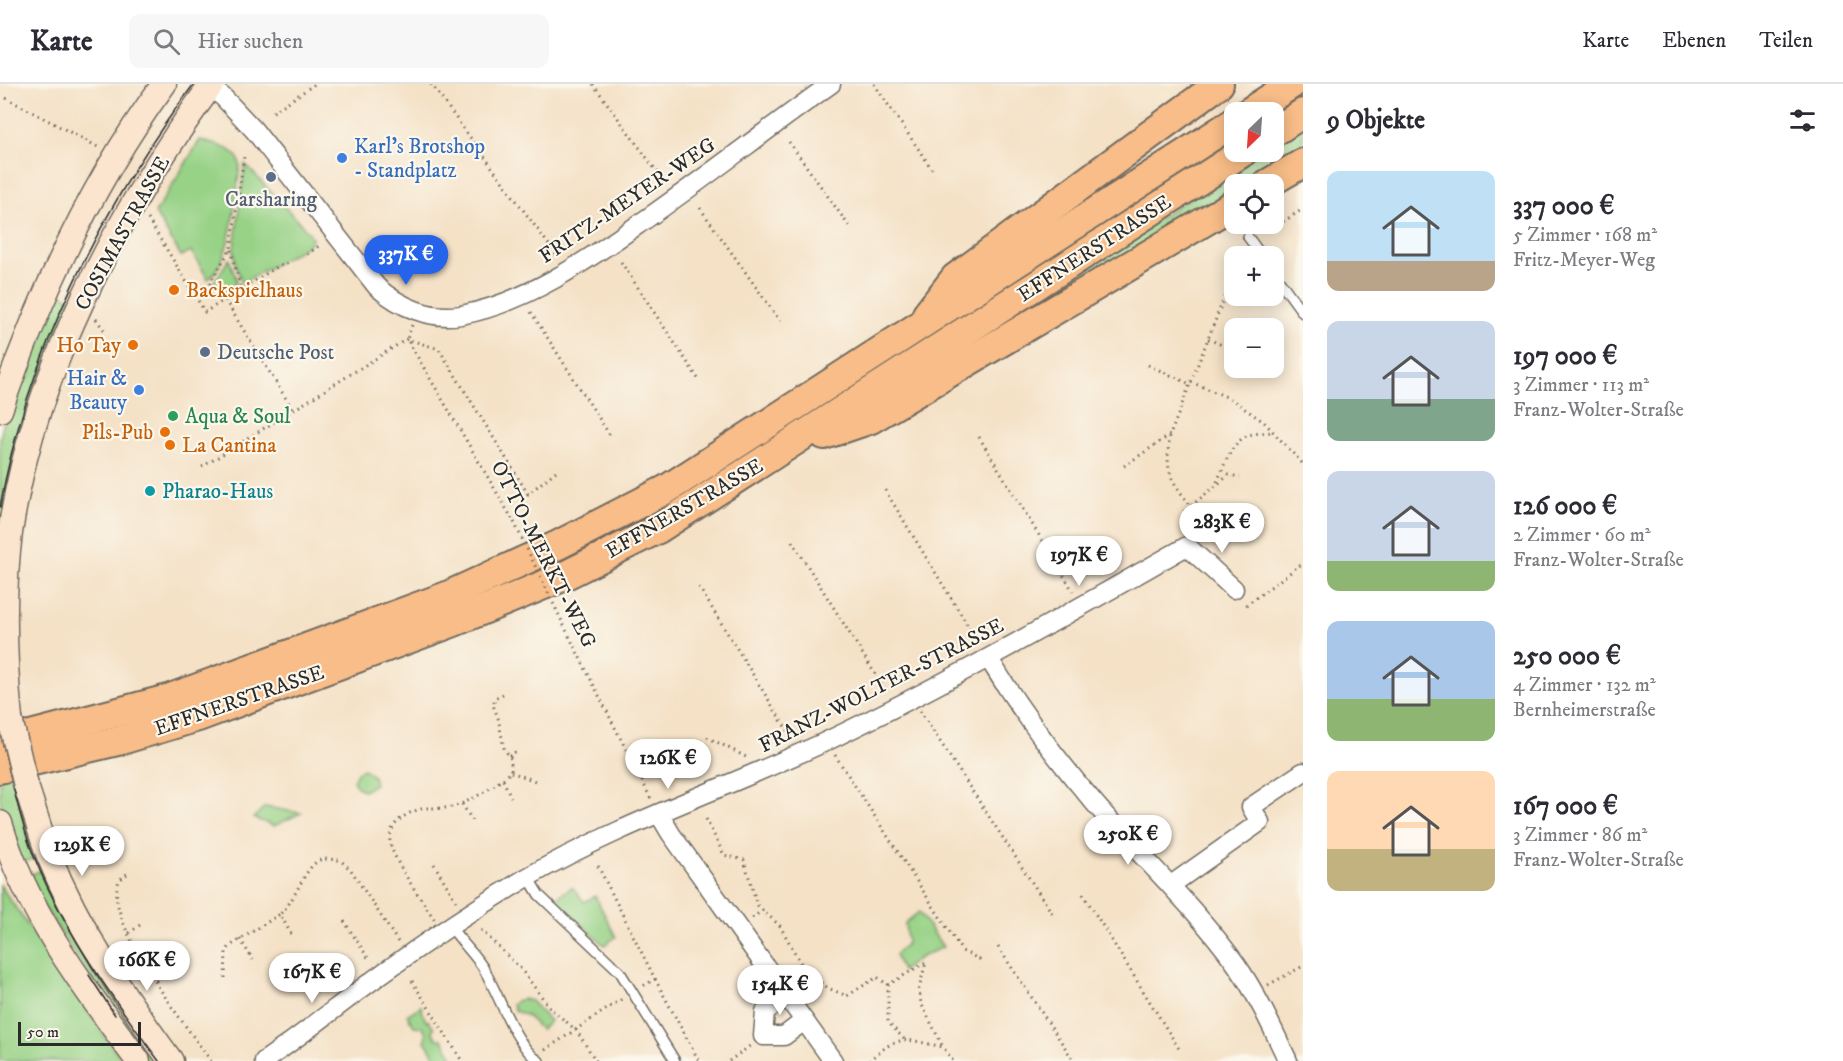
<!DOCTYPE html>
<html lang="de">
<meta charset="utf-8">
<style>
body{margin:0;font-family:"IM FELL DW Pica",serif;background:#f7f7f7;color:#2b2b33;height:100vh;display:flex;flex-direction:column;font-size:22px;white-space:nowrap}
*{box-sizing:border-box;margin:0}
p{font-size:20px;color:#7c7c81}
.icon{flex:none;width:33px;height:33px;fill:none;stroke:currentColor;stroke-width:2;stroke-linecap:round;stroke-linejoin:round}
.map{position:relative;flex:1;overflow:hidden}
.details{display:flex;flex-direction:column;background:#fff;width:540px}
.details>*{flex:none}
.needle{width:39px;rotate:205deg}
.buttons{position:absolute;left:1224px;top:18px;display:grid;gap:12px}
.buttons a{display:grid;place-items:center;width:60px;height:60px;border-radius:12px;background:#fff;box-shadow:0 3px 15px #0003;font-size:30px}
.scale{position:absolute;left:18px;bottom:15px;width:123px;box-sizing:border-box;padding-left:6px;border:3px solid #2b2b2b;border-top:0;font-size:16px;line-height:21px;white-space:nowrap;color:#2b2b2b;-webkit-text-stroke:4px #fbf7ec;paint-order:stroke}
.price{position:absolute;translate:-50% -51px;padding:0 14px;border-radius:21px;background:#fff;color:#222;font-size:20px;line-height:39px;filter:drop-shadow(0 2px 3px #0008)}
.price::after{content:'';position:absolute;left:50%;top:36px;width:18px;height:14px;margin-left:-9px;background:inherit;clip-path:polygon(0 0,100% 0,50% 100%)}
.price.on{background:#2563eb;color:#fff}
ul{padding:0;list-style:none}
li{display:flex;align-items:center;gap:18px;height:150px;padding:0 24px}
li span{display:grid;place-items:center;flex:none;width:168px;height:120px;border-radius:12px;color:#555}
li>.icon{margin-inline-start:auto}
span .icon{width:72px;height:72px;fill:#fffc;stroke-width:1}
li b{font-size:26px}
h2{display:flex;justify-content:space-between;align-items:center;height:72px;padding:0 24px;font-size:26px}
header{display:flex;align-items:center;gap:36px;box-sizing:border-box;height:84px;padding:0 30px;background:#fff;border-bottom:2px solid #e1e1e2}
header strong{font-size:28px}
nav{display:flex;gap:33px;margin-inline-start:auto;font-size:21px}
.search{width:420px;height:54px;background:#f7f7f7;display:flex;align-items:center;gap:15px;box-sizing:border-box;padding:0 21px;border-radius:12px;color:#7c7c81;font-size:22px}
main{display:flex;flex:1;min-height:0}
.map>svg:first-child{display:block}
.green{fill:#97d286;stroke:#617e58;stroke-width:1.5}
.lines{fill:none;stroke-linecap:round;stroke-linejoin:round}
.service-casing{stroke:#716b61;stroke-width:12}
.minor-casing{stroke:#716b61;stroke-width:21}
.secondary-casing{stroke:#716b61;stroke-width:27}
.trunk-casing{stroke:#716b61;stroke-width:32}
.path{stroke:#716b61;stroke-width:3;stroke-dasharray:1.5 4.5;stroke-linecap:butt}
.service{stroke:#fff;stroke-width:9}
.minor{stroke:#fff;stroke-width:18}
.secondary{stroke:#fce5cf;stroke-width:24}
.trunk{stroke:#f8bd88;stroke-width:28}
.tram{stroke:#2b2b2b;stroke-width:1.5}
.secondary-bridge-casing{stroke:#716b61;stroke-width:27;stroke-linecap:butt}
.path-bridge{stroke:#716b61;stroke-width:3;stroke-dasharray:1.5 4.5;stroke-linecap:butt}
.secondary-bridge{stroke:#fce5cf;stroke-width:24}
.shop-dot{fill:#3f7fe0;stroke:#fbf7ec;stroke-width:2}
.service-dot{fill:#5c6f8a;stroke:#fbf7ec;stroke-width:2}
.food-dot{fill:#e8710a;stroke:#fbf7ec;stroke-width:2}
.leisure-dot{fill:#2e9e5b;stroke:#fbf7ec;stroke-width:2}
.culture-dot{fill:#0f9aa8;stroke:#fbf7ec;stroke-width:2}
.labels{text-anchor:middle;stroke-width:4.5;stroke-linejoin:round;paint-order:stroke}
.shop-label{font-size:21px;fill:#366cbe;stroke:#fbf7ec;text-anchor:start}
.service-label{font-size:21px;fill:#4e5e75;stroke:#fbf7ec}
.street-label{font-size:21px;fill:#2b2b2b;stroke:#fbf7ec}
.food-label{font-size:21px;fill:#c56008;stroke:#fbf7ec;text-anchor:start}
.leisure-label{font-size:21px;fill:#27864d;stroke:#fbf7ec;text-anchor:start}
.culture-label{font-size:21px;fill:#0d838f;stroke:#fbf7ec;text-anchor:start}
</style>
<header>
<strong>Karte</strong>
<div class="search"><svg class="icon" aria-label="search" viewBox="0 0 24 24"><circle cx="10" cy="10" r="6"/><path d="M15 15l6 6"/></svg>Hier suchen</div>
<nav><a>Karte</a><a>Ebenen</a><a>Teilen</a></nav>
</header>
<main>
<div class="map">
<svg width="1303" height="977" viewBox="0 0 1303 977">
<rect width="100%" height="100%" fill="#fbf7ec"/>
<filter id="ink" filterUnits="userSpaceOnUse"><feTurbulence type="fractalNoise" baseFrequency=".0167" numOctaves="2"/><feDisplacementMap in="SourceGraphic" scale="12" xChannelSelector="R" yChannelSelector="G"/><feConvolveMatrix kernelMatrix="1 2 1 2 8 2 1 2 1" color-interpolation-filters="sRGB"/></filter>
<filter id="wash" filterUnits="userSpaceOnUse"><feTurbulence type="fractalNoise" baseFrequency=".008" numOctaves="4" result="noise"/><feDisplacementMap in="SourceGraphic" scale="24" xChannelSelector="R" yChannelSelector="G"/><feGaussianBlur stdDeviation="1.35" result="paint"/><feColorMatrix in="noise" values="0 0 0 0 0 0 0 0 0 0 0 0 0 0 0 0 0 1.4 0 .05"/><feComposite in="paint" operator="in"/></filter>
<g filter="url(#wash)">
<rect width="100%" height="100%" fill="#f4e1c6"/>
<g class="green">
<polygon points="1303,40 1303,71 1254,100 1234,100 1234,112 870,322 1261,68 1274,68 1274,59"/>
<path d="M200,56C214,61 238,63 240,81C236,109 232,179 208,195L191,167L181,172L155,129Z"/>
<polygon points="245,80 310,150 312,155 307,162 242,199 235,179 234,164"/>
<polygon points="229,175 237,197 235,199 236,204 223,211 221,206 218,208 213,200"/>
<polygon points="54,206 75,217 0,459 0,353 7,328"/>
<polygon points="0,597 11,673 44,770 20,780 10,753 0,715"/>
<polygon points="364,685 373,692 375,700 364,707 356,702 353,697 357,688"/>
<polygon points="265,723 301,729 274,742 253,734"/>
<polygon points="49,783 165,977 144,977 25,793"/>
<polygon points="0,801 122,977 0,977"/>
<polygon points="572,803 584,818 595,812 616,853 604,861 554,815"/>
<polygon points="919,828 943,863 919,874 902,887 895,871 907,859 905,839"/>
<polygon points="523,915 531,917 550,937 541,946 527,932 515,927 512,921 516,917"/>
<polygon points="421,922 425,936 429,937 434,944 432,947 437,955 442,955 453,973 446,977 438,977 425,957 426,950 422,943 414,942 407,931"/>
</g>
</g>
<g filter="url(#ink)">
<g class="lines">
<g class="service-casing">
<g id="service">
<polyline points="1248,153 1262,172"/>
<polyline points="1274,189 1303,229"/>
<polyline points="528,793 539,811 620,888 675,977"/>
<path d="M450,842C460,856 472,868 482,882C498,907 515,963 539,977"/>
</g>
</g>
<g class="minor-casing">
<g id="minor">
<path d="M210,3L223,13L254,46L377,203C400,223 430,236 461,231C526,219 586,177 639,140C704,95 766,46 831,0"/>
<path d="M989,575C1020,626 1058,677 1097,722C1143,775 1195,823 1236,880C1257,910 1273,945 1288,977"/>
<polyline points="659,730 671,750 833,977"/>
<polyline points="1171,801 1260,738 1251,723 1303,688"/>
<polyline points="786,911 765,928 763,952 784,952 804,937"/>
<path d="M264,977C304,950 341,919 380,891C427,857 476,824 526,794C621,739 727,704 827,657C950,598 1068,530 1187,462L1234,505"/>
</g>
</g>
<g class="secondary-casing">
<g id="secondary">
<path d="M0,326C40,211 91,99 164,0"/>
<path d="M10,635C4,573 2,511 10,449C33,288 117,130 212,0"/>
<path d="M26,702C34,725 40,749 49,772C79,846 124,913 171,977"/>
<path d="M0,739C25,826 85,905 138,977"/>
</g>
</g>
<g class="trunk-casing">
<g id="trunk">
<polyline points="1249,28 1292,0"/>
<polyline points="1274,48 1303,29"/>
<polyline points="1267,100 1303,79"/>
<polyline points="927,230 955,194 1219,0"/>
<polyline points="824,351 871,335 1234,120"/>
<polyline points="0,659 168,615 447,512 558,461 667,405 1234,38"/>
<polyline points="0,685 118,657 198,633 454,538 558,495 658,445 1243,68"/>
</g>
</g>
<g class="path">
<polyline points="431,0 557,172"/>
<polyline points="593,0 666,100"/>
<polyline points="874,0 932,85"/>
<polyline points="6,14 98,63"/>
<polyline points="273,28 315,0"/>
<polyline points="789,58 849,142"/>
<polyline points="700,124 780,237"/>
<polyline points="148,135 205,228 280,181 291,179"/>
<polyline points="1273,144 1303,125"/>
<polyline points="231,166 241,206"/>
<polyline points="307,170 322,160"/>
<polyline points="621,178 699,296"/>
<polyline points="194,209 210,199 231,164 244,72"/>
<polyline points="225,216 293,326"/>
<polyline points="531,228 611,353"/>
<polyline points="96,235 105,247"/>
<polyline points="412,241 407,255 514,438"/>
<polyline points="1208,255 1234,266"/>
<polyline points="1148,281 1190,300"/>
<polyline points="1191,298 1229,314 1264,338 1303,380"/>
<polyline points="979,353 1073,507"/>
<polyline points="1124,382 1170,351"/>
<polyline points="202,383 407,255 439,265 528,410 556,387"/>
<path d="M1217,398C1224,383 1231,357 1249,351C1256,349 1265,349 1272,348"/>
<polyline points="202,404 203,406"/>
<polyline points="885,406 979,560"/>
<polyline points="1191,422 1229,391 1240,393"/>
<path d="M1184,428L1191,422C1169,394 1165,387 1170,351L1234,189"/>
<polyline points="792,457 887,609"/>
<polyline points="699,503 792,654"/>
<polyline points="1246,521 1303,479"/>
<polyline points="569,552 651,715"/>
<polyline points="920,627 1052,829"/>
<polyline points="707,653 748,674"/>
<polyline points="835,671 962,867 979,875 982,873"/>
<polyline points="509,672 517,667"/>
<polyline points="511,688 538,698"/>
<polyline points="503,696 511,713"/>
<polyline points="462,720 472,736"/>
<polyline points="706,735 724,771 744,776 757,821 780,842 805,887 828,904 847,912 877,893 888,901"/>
<polyline points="434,780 456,817"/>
<polyline points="598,782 655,895 643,902"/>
<path d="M127,790C121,794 118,797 117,804C110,845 186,942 211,977"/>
<polyline points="1083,810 1181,968"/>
<polyline points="752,834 763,826"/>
<path d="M434,835C423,817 393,777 390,758C388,738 410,726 427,724C436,724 447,725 455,722C472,717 498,700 511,688V675L504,664L498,634L493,621L495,614L503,610"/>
<polyline points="344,837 370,877"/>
<polyline points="481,846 520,884 551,925 576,946 596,977"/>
<polyline points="129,849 140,841"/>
<path d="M291,850L280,830C297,815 304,783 320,776C326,774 334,776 340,776L351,786L398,858"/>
<polyline points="240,855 253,876"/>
<polyline points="998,863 1074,977"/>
<polyline points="225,894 226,868 230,862 280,830"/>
<polyline points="655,895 699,977"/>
<polyline points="156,897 170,886"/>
<polyline points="412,897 462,977"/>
<polyline points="796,898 805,887"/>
<polyline points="1268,901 1303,882"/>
<polyline points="904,955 888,938 888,901 926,878 919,905 921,919 943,963"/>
<polyline points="545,966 622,915"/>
<polyline points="729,977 750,962"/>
<path d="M869,977C899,949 905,955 943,963L953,977"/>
</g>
<use href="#service" class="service"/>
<use href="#minor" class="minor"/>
<use href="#secondary" class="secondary"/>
<use href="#trunk" class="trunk"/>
<g class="tram">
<path d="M0,423C26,275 103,119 194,0"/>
<path d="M0,647C9,686 17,725 30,762C59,840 110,911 159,977"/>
<polyline points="89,891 115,931"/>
</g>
<g class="secondary-bridge-casing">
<polyline id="secondary-bridge" points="10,635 26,702"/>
</g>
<polyline class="path-bridge" points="514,438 569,552"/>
<use href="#secondary-bridge" class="secondary-bridge"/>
</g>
</g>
<g class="shop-dot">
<circle cx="342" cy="74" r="6"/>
<circle cx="139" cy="306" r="6"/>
</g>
<g class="service-dot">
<circle cx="271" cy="93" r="6"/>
<circle cx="205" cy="268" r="6"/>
</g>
<g class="food-dot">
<circle cx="174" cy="206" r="6"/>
<circle cx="133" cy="261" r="6"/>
<circle cx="165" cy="348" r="6"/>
<circle cx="170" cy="361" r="6"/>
</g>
<circle class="leisure-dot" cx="173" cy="332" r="6"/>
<circle class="culture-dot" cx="150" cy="407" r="6"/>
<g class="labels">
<g class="shop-label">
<text x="354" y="69">Karl's Brotshop<tspan x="354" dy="24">- Standplatz</tspan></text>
<text x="127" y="301" text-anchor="end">Hair &amp;<tspan x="127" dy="24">Beauty</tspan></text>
</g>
<g class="service-label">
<text x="271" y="122">Carsharing</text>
<text x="217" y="275" text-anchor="start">Deutsche Post</text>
</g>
<g class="street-label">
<text transform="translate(627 116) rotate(-34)" y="7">FRITZ-MEYER-WEG</text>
<text transform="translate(122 149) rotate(-61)" y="7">COSIMASTRASSE</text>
<text transform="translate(1094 164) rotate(-33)" y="7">EFFNERSTRASSE</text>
<text transform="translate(684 424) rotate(-30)" y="7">EFFNERSTRASSE</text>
<text transform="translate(544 470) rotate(63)" y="7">OTTO-MERKT-WEG</text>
<text transform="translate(881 601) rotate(-27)" y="7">FRANZ-WOLTER-STRASSE</text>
<text transform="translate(239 616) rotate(-19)" y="7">EFFNERSTRASSE</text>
</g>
<g class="food-label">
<text x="186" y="213">Backspielhaus</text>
<text x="121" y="268" text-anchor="end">Ho Tay</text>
<text x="153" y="355" text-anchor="end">Pils-Pub</text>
<text x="182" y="368">La Cantina</text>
</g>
<g class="leisure-label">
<text x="185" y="339">Aqua &amp; Soul</text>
</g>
<g class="culture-label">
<text x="162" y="414">Pharao-Haus</text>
</g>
</g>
</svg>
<div class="buttons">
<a><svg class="needle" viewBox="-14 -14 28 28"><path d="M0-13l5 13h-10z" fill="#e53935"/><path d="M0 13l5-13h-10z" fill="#7c7c81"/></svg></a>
<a><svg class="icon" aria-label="locate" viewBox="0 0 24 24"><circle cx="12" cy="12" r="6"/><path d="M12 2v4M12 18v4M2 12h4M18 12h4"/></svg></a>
<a>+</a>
<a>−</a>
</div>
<div class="scale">50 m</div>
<b class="price on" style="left:406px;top:202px">337K €</b>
<b class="price" style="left:1222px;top:470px">283K €</b>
<b class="price" style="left:1079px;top:503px">197K €</b>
<b class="price" style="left:668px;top:706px">126K €</b>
<b class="price" style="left:1128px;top:782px">250K €</b>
<b class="price" style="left:82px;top:793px">129K €</b>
<b class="price" style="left:147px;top:908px">166K €</b>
<b class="price" style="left:312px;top:920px">167K €</b>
<b class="price" style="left:780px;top:932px">154K €</b>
</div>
<section class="details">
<h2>9 Objekte<svg class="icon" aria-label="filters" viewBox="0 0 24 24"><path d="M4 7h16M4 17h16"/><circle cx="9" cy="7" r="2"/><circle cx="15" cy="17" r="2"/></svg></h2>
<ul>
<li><span style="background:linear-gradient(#bfe0f5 75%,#b9a48a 0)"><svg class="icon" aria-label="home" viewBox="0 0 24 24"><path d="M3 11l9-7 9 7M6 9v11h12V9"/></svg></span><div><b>337 000 €</b><p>5 Zimmer · 168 m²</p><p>Fritz-Meyer-Weg</p></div></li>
<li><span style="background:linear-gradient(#c9d6e8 65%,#7fa58c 0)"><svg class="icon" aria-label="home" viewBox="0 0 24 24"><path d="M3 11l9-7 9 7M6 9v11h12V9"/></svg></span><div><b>197 000 €</b><p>3 Zimmer · 113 m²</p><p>Franz-Wolter-Straße</p></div></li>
<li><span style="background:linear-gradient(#c9d6e8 75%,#8fb573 0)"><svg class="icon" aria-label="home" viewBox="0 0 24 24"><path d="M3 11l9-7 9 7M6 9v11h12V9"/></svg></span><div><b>126 000 €</b><p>2 Zimmer · 60 m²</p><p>Franz-Wolter-Straße</p></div></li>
<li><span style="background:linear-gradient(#a9c7e8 65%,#8fb573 0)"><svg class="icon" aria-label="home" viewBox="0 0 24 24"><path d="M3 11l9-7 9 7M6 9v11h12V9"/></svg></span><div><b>250 000 €</b><p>4 Zimmer · 132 m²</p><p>Bernheimerstraße</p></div></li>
<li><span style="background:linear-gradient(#ffd9b3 65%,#c2b280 0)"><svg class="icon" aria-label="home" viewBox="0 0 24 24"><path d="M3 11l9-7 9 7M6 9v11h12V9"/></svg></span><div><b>167 000 €</b><p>3 Zimmer · 86 m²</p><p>Franz-Wolter-Straße</p></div></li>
</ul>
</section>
</main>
